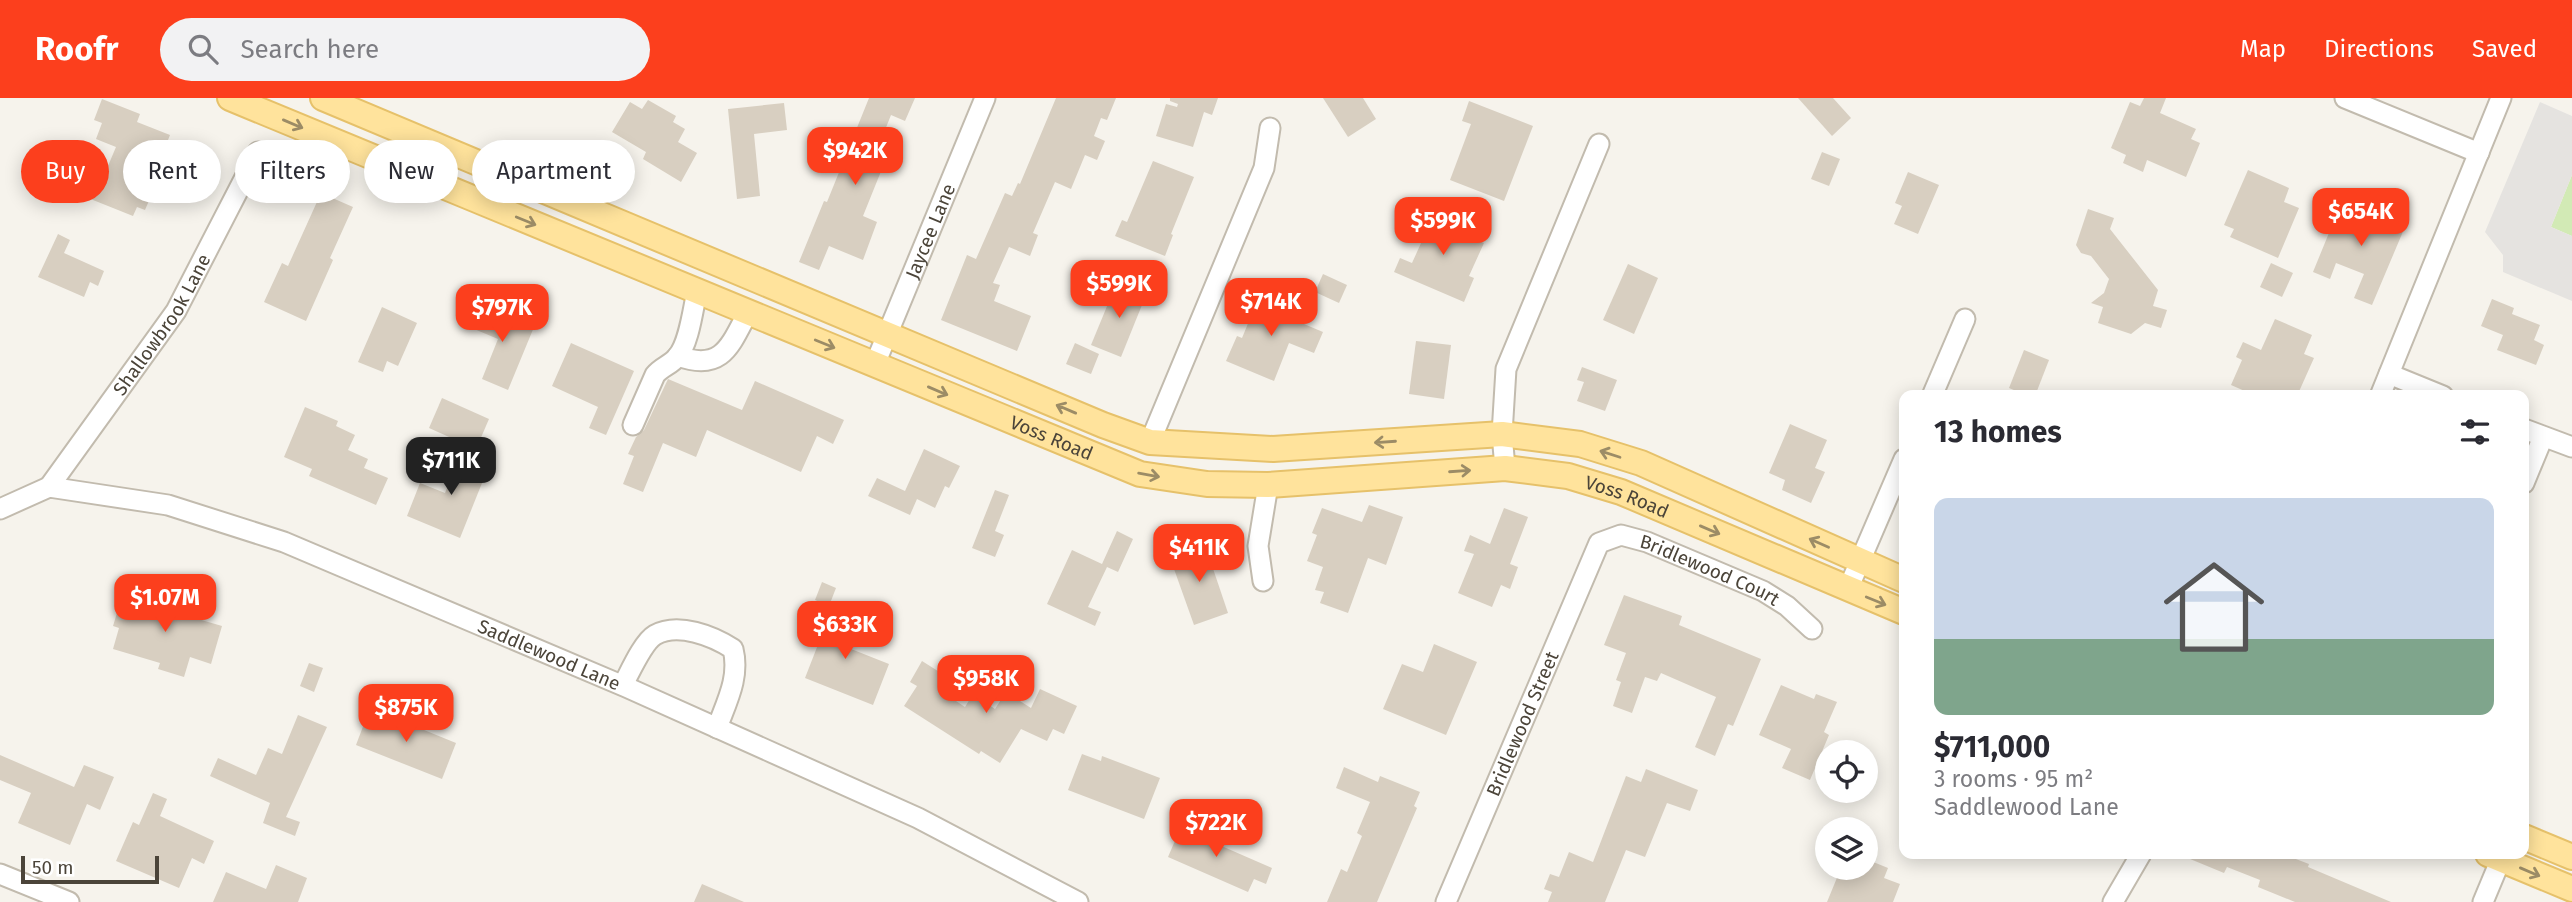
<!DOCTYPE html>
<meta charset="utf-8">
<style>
body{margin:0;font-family:"Fira Sans",sans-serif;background:#f2f2f3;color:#2b2b33;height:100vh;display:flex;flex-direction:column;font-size:26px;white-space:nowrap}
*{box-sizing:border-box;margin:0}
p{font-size:23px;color:#7c7c81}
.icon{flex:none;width:38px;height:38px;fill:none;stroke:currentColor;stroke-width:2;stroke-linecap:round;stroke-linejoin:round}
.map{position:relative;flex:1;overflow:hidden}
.details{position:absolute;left:1899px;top:292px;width:630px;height:469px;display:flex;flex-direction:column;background:#fff;border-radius:14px;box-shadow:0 4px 18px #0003}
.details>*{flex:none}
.banner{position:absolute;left:21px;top:42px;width:665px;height:63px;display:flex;gap:14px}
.fabs{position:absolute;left:1815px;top:642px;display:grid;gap:14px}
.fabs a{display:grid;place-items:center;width:63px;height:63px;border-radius:50%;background:#fff;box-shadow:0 4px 18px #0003;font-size:35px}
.scale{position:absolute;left:21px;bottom:18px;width:138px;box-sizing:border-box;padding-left:7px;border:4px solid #4b4439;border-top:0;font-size:19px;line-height:24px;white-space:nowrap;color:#4b4439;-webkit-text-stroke:5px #fff;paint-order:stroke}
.price{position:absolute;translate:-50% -60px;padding:0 16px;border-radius:14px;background:#fc3f1d;color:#fff;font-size:23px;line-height:46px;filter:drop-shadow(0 2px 4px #0008)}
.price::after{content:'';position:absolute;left:50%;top:42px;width:21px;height:16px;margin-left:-10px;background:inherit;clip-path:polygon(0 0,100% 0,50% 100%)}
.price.selected{background:#222;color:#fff}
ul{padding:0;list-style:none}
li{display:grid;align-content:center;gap:14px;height:371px;padding:0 35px}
li span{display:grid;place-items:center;height:217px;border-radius:14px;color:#555}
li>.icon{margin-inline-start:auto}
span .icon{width:126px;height:126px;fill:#fffc;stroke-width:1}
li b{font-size:30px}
h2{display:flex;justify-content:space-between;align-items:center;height:84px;padding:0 35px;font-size:30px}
.chip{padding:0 24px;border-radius:32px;background:#fff;box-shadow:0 4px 18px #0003;font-size:24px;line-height:63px}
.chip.selected{background:#fc3f1d;color:#fff}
header{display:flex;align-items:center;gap:42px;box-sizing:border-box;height:98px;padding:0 35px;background:#fc3f1d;color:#fff}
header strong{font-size:33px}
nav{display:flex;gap:38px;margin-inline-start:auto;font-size:24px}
.search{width:490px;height:63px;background:#f2f2f3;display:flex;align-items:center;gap:18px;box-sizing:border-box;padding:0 24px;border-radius:38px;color:#7c7c81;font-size:26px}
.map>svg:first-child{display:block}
.green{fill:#d2eab5}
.parking{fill:#e5e3e0}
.building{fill:#d8cfc1}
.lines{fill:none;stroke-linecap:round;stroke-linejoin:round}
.minor-casing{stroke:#c2bbae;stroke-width:23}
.major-casing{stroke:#e6c16a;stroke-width:28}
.minor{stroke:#fff;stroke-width:19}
.major{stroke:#ffe39c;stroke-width:24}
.oneway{stroke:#9c8c66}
.labels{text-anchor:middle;stroke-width:7;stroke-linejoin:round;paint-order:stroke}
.street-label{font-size:19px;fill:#4b4439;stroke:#fff}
</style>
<header>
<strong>Roofr</strong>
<div class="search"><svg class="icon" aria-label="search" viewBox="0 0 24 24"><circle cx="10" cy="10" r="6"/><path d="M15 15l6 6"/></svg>Search here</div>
<nav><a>Map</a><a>Directions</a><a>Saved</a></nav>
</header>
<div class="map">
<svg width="2572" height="804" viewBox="0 0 2572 804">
<rect width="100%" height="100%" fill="#f6f3ec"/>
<polygon class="green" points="2572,77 2572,138 2551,129"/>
<polygon class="parking" points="2540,4 2572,18 2572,77 2551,129 2572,138 2572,203 2503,174 2503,157 2485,134"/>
<g class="building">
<polygon points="869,0 915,0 905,23 891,17 879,47 890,51 863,118 877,124 863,162 829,148 819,172 799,164 824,103 827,104"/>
<polygon points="1056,0 1116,0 1107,22 1101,20 1094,38 1105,43 1097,62 1085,57 1071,91 1055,84 1033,135 1038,137 1030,158 1009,149 993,185 1000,187 994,203 1031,218 1017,253 941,222 967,157 976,161 1005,95 1012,98 1018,85 1020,86"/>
<polygon points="1170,0 1218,0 1212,17 1204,14 1193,49 1156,38 1166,6 1177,9 1178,6 1170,3"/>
<polygon points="1323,0 1363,0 1376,21 1348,39"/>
<polygon points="1798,0 1833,0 1851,20 1832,38"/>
<polygon points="2144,0 2166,0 2160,15 2196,31 2191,41 2200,45 2186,79 2147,62 2143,74 2123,65 2126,57 2111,50 2130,4 2140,8"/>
<polygon points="102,1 140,16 137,24 170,37 164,52 173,55 156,100 151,98 145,112 137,109 133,118 88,100 98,72 105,75 116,49 96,41 102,25 94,22"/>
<polygon points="648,2 676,18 673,24 685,31 678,44 697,55 681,84 643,61 646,54 612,34 630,4 642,11"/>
<polygon points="1469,3 1533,28 1504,103 1450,82 1471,26 1462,23"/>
<polygon points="784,5 787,32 754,36 760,98 737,101 728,11"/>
<polygon points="1822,54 1840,61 1829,88 1811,81"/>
<polygon points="1153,63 1194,79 1171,136 1173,137 1165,158 1115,138 1122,122 1127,124"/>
<polygon points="2248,72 2289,90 2284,104 2299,110 2278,160 2230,139 2234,131 2224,127"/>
<polygon points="1908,74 1939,87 1918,136 1894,126 1902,108 1895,105"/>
<polygon points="321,95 353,109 330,160 333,162 306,223 264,204 282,165 288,168"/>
<polygon points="2340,108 2374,122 2379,112 2407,124 2372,207 2354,200 2364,176 2336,165 2330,181 2313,174"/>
<polygon points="1420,110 1475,134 1472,140 1484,145 1469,178 1474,180 1464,204 1394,174 1400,160 1412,165 1427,132 1413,126"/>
<polygon points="2088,111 2114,120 2110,131 2158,192 2153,208 2167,212 2161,230 2145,225 2131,236 2098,225 2103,209 2091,205 2104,195 2109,181 2091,158 2081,155 2076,147"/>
<polygon points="58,136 70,142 64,155 104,173 98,188 90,184 84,199 38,179"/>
<polygon points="2271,165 2293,175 2282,199 2260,189"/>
<polygon points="1628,166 1658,180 1634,236 1603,222"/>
<polygon points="1323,176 1347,187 1339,205 1315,194"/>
<polygon points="1117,184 1146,197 1121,259 1091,247"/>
<polygon points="1261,194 1289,206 1285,218 1323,234 1314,255 1289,245 1274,283 1226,263 1237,238 1242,240"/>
<polygon points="2492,201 2514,210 2512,216 2540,227 2534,242 2544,247 2536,267 2497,252 2503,237 2481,228"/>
<polygon points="477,206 534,229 508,292 482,281 498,241 467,228"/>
<polygon points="382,209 417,225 398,268 387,263 383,274 358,264"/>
<polygon points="2275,221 2312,237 2304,256 2314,260 2297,298 2256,298 2231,287 2242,262 2236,259 2243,244 2261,252"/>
<polygon points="1416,243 1451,247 1444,301 1409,296"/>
<polygon points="571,245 634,273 606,337 589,330 598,309 552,288"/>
<polygon points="1075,245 1099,256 1091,276 1066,266"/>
<polygon points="2024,252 2049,262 2035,298 2028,298 2009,290"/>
<polygon points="1582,269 1617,282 1605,313 1577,303 1584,284 1577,282"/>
<polygon points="668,281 742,312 755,283 844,322 833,346 817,338 801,374 707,332 696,359 663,345 643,394 623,386 634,358 628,356 636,339 644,332"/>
<polygon points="442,300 489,321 476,351 429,330"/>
<polygon points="305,309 338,323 336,328 355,337 348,352 368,361 364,370 388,380 376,407 309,378 312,371 284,359"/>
<polygon points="1790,326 1827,342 1815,370 1825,374 1811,405 1782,392 1785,382 1769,375"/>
<polygon points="924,351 960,368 949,390 945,388 935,410 917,401 910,417 868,398 877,380 905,393"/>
<polygon points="461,354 490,365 460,440 407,418 420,385 445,395"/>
<polygon points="995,392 1009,397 995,433 1004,437 995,459 972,450"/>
<polygon points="1369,407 1403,419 1386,467 1368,460 1348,515 1320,505 1324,494 1315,492 1323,469 1307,463 1317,437 1312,435 1322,410 1362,424"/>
<polygon points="1504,410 1528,419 1510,466 1518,469 1510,491 1501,487 1492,509 1458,495 1474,456 1464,453 1470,437 1490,446"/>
<polygon points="1117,433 1133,441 1118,474 1107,469 1088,509 1101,514 1095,528 1047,506 1072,452 1102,466"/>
<polygon points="1204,444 1228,515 1194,527 1169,457"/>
<polygon points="822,484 836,490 829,508 815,502"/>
<polygon points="159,489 180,495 174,514 222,528 211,566 190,559 184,579 158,571 160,565 113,551 119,530 113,528 120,505 151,514"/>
<polygon points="1624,497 1682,518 1679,527 1761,561 1733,628 1728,626 1715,658 1695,649 1716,599 1661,575 1657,583 1645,579 1632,615 1613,608 1621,584 1616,582 1626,555 1604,547"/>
<polygon points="835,503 855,510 841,547 889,566 873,607 805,580"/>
<polygon points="1434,546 1477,564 1446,637 1383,611 1402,566 1423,574"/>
<polygon points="922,563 949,580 941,593 965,609 973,596 995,611 1006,594 1031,610 1040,591 1077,608 1064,636 1053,631 1047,643 1021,631 1000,665 981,653 979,656 904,608 917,588 910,584"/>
<polygon points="309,565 323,570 314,594 300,588"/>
<polygon points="1781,587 1814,601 1816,596 1837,604 1824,634 1829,637 1810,682 1782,670 1791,651 1759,637"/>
<polygon points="370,610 456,645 442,681 356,647"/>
<polygon points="298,617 327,629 286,719 300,724 295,738 263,725 270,705 210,678 218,660 256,677 268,650 282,656"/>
<polygon points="1082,656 1101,663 1102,658 1160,680 1144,721 1068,692"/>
<polygon points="0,657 74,689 84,667 114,679 100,712 87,706 70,747 18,725 31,695 0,682"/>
<polygon points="1344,669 1378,684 1380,678 1420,694 1414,708 1417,710 1377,804 1327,804 1341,771 1347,774 1362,738 1357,735 1370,704 1336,690"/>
<polygon points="1646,671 1698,692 1690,713 1667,705 1645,759 1626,752 1605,804 1548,804 1552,794 1544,791 1550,776 1559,779 1569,754 1593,764 1626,678 1641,684"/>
<polygon points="153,695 167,701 160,718 214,743 204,766 192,760 179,790 116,763 133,724 139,727"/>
<polygon points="1183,724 1213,737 1210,743 1272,770 1266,786 1254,781 1248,794 1168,759"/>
<polygon points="2178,756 2283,756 2309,766 2308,769 2391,804 2295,804 2258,789 2260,782 2227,769 2224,775"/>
<polygon points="1866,761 1888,770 1884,780 1900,786 1893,804 1827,804 1841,770 1866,770"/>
<polygon points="276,767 307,780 298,804 213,804 226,774 266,791"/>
<polygon points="702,786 744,804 694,804"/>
</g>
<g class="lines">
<g class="minor-casing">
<g id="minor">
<polyline points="2345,0 2479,55"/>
<path d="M678,258C722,274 730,248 748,214"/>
<path id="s1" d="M875,266L985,0"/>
<polyline points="2389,276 2443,298"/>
<polyline points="1932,298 1965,221"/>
<polyline points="2380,298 2501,0"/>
<path d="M633,327L655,277C661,269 671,267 677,259C689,246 693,211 697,193"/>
<polyline points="2524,331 2572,349"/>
<polyline points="1150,344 1264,70 1270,30"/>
<polyline points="1505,370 1502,336 1506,271 1599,46"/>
<polyline points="2524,385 2543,339"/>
<path id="s2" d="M49,389L176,213L258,54"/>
<path id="s3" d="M0,411L49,389L168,407L284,444L626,589L918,720L1078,804"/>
<polyline points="1263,483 1258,448 1268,387"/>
<polyline points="1848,491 1904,361"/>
<path d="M623,587C630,574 643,544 655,537C678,524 713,538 733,551C740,579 727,603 717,630"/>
<polyline points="0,776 69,804"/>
<path id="s4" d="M1446,804L1599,445L1621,437L1647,444L1763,493L1787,508L1812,531"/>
<polyline points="2113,804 2141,756"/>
<polyline points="2483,804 2503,756"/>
</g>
</g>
<g class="major-casing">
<g id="major">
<path id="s5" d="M230,0L1140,376L1207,386L1268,387L1505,370L1568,378L1621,394L1904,514"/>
<polyline points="323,0 1103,327 1150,344 1273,351 1502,336 1580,346 1641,365 1904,482"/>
<polyline points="2524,739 2572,759"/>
<polyline points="2488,756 2572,791"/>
</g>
</g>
<use href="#minor" class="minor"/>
<use href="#major" class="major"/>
</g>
<defs><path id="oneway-shaft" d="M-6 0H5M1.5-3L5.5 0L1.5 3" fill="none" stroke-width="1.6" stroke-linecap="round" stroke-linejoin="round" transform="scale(1.75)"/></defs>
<g class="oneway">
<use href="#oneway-shaft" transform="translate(293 26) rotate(23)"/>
<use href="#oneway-shaft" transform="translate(526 123) rotate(22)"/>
<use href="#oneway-shaft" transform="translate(825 246) rotate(22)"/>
<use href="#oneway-shaft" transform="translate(938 293) rotate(23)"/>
<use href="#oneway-shaft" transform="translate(1066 311) rotate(-157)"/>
<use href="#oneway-shaft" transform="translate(1385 344) rotate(176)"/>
<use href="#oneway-shaft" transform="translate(1610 356) rotate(-162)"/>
<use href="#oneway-shaft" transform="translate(1460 373) rotate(-4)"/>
<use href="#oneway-shaft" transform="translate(1149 377) rotate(10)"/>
<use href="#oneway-shaft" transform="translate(1710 432) rotate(23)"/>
<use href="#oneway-shaft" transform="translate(1819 445) rotate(-156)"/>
<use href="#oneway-shaft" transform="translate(1876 503) rotate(22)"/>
<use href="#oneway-shaft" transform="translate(2530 774) rotate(23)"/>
</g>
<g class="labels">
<g class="street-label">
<text dy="7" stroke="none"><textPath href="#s1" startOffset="144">Jaycee Lane</textPath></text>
<text dy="7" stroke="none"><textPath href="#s2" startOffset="198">Shallowbrook Lane</textPath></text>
<text dy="7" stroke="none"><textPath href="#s5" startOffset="889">Voss Road</textPath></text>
<text dy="7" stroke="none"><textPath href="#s5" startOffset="1477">Voss Road</textPath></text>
<text dy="7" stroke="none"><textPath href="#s4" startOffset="509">Bridlewood Court</textPath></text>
<text dy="7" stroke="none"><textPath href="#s3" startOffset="584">Saddlewood Lane</textPath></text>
<text dy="7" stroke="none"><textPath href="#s4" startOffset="194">Bridlewood Street</textPath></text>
</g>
</g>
</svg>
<div class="fabs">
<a><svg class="icon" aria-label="locate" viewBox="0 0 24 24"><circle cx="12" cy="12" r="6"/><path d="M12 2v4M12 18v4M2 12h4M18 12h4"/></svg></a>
<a><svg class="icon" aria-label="layers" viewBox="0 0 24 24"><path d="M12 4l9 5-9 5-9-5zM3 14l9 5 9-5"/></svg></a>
</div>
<div class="scale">50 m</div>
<b class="price" style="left:855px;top:89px">$942K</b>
<b class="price" style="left:2361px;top:150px">$654K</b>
<b class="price" style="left:1443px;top:159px">$599K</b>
<b class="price" style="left:1119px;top:222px">$599K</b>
<b class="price" style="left:1271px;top:240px">$714K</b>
<b class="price" style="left:502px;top:246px">$797K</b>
<b class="price selected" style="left:451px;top:399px">$711K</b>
<b class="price" style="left:1199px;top:486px">$411K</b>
<b class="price" style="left:165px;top:536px">$1.07M</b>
<b class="price" style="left:845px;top:563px">$633K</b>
<b class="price" style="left:986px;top:617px">$958K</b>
<b class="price" style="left:406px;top:646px">$875K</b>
<b class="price" style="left:1216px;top:761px">$722K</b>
<div class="banner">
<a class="chip selected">Buy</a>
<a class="chip">Rent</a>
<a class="chip">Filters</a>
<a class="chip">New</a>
<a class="chip">Apartment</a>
</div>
<section class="details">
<h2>13 homes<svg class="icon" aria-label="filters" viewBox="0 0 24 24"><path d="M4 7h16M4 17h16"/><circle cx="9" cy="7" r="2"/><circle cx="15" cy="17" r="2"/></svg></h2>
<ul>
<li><span style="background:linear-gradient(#c9d6e8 65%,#7fa58c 0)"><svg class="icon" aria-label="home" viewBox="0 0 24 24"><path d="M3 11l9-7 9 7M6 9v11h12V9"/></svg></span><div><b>$711,000</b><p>3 rooms · 95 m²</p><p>Saddlewood Lane</p></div></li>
</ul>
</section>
</div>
